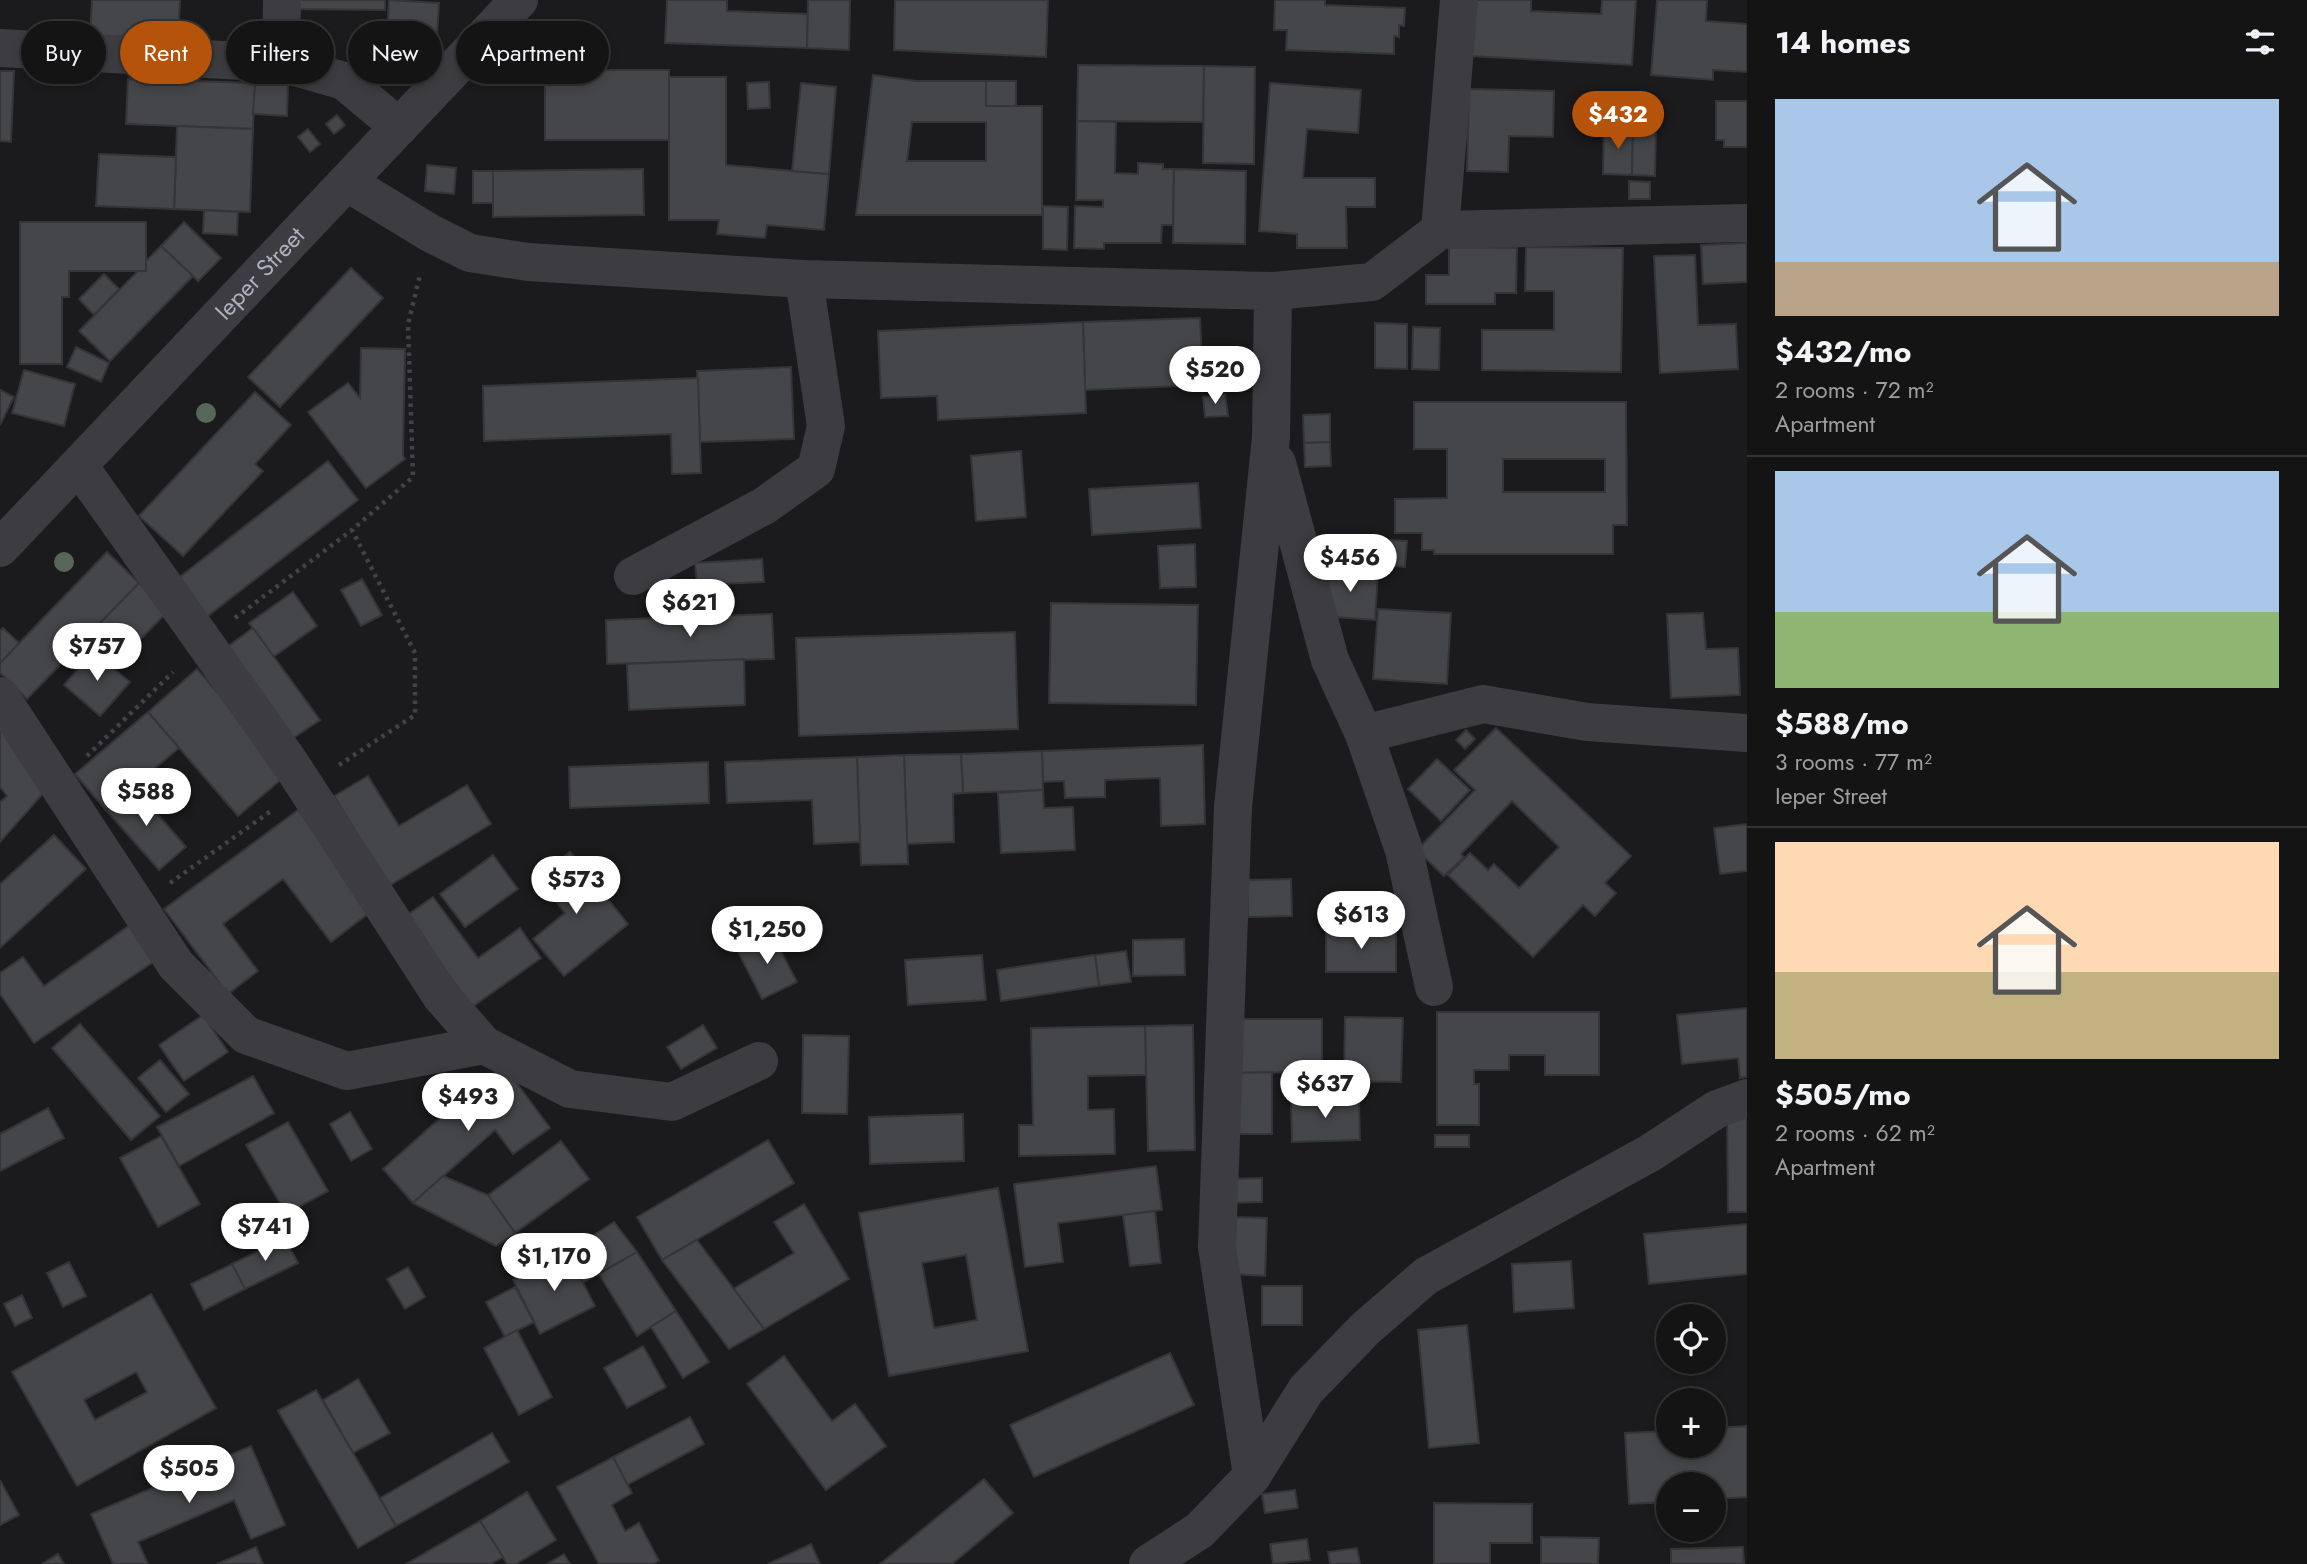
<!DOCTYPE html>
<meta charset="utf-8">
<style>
body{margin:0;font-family:Jost,sans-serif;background:#212122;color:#f1f3f6;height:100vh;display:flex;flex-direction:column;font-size:26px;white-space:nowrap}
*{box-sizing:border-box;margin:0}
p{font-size:23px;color:#9d9ea0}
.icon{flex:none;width:38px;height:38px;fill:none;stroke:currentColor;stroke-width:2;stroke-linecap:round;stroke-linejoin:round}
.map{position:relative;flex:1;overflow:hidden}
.details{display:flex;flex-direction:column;background:#141415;width:560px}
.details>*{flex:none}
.guide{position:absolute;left:21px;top:21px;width:665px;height:63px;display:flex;gap:14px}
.controls{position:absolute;left:1656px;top:1304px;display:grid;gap:14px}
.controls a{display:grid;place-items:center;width:70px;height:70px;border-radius:50%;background:#141415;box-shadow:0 4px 10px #0003,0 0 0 2px #333334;font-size:35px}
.price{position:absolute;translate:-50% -60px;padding:0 16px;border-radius:24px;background:#fff;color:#222;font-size:23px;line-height:46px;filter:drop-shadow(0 2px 4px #0008)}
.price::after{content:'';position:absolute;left:50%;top:42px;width:21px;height:16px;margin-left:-10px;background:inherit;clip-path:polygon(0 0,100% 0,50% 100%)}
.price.active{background:#b45309;color:#fff}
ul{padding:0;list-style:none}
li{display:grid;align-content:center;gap:14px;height:371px;padding:0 28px}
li+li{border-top:2px solid #333334}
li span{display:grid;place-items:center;height:217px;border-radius:0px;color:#555}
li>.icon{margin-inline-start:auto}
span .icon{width:126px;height:126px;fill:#fffc;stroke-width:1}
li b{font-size:30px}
h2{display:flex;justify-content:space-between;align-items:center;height:84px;padding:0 28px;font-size:30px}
.pill{padding:0 24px;border-radius:32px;background:#141415;box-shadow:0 4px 10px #0003,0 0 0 2px #333334;font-size:24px;line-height:63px}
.pill.active{background:#b45309;color:#fff}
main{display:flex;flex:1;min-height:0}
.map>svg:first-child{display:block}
.building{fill:#454649;stroke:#353538;stroke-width:2;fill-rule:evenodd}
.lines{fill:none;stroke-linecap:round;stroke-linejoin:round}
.path{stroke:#424348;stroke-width:4.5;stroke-dasharray:3.5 5;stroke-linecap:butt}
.minor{stroke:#3c3c41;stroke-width:38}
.tree{fill:#566659}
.labels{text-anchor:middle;stroke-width:6;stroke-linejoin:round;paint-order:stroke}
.street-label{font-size:24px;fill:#aeb1bb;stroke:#161517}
</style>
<main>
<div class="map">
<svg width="1747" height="1564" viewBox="0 0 1747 1564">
<rect width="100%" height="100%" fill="#1b1a1c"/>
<g class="building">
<polygon points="92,0 180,0 178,41 90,35"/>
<polygon points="289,0 385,0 385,10 289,9"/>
<polygon points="389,0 439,3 437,35 387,32"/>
<polygon points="667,0 727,0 727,11 808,14 807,48 665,43"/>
<polygon points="808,0 850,0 849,50 807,48"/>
<polygon points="895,0 1048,0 1046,57 894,50"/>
<polygon points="1275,0 1325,0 1325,5 1405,8 1404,26 1399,25 1399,37 1394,36 1394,54 1286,50 1287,30 1274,30"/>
<polygon points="1473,0 1531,0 1531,11 1601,14 1602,0 1636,0 1632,65 1470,56"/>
<polygon points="1657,0 1707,0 1706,21 1747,24 1747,72 1713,70 1713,80 1651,75"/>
<polygon points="575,20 576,49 554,50 553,21"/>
<polygon points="383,32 419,51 407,73 371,54"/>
<polygon points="373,57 390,67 383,80 366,70"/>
<polygon points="1078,65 1204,66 1203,122 1077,121"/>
<polygon points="1204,66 1255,67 1254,164 1203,163"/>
<rect x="545" y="70" width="124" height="70"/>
<polygon points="0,71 14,71 11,142 0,141"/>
<path d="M873,75L916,81H986V106H1042V215H856ZM912,122H986V161H907Z"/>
<polygon points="669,77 726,77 726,165 829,174 824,230 767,225 765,238 717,234 719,220 669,220"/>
<polygon points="128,79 255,83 253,129 126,124"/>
<rect x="986" y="81" width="30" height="25"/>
<polygon points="769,82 770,108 748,109 747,83"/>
<polygon points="255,83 288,85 287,116 253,114"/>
<polygon points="801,83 836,87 829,174 792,171"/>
<polygon points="1270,83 1361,90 1358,133 1307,129 1303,178 1375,178 1375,207 1346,207 1347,248 1297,248 1297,234 1259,231"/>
<polygon points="1469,89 1554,91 1553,137 1509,136 1508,172 1467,171"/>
<polygon points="1716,101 1747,101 1747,147 1724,147 1724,140 1716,140"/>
<rect x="1609" y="102" width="19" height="10"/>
<polygon points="337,115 345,125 334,134 326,124"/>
<polygon points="1077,121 1116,122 1115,173 1138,174 1138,163 1163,164 1163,169 1174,169 1173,225 1162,225 1161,243 1104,243 1104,249 1074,248 1075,206 1103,207 1103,200 1076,200"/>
<polygon points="177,126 253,129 250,212 174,209"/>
<polygon points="1604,127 1633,128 1632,175 1603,174"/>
<polygon points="1633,128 1656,129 1655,176 1632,175"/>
<polygon points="308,129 320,144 310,152 298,137"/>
<polygon points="99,154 176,157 174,209 96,206"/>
<polygon points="427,165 456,168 454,194 425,191"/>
<polygon points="643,169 644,215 493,217 493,171"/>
<polygon points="1174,169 1246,171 1245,244 1173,243"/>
<rect x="473" y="171" width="20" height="32"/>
<polygon points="1629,181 1650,182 1650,199 1629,199"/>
<polygon points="1043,206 1068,207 1067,250 1043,249"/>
<polygon points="204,210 238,212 237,235 203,233"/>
<polygon points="20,222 146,222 146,271 69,271 69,297 62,297 62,364 20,364"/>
<polygon points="184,222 221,258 198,281 161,246"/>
<polygon points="1747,243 1747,282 1703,284 1701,245"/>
<polygon points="161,246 193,276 110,361 79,331 138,271 146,271 146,261"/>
<polygon points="1449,247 1517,248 1516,293 1495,293 1495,304 1426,304 1426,275 1449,275"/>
<polygon points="1526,247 1623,248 1621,372 1482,370 1482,330 1554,330 1554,291 1525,291"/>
<polygon points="1695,255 1698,325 1736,324 1738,369 1660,373 1654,256"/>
<polygon points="351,268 383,298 280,407 248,377"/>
<polygon points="104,274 119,289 94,315 79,299"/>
<polygon points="1200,318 1203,385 1085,390 1083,322"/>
<polygon points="1083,322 1086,413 938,420 937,396 881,398 878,331"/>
<polygon points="1375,323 1407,324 1407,369 1375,368"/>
<polygon points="1413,327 1440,328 1439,370 1412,369"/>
<polygon points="76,347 109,363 101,382 67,367"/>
<polygon points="361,348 405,349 403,455 405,459 366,488 308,412 348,383 360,398"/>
<polygon points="791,367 794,439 700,442 697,371"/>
<polygon points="24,370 75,384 64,426 12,413"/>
<polygon points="698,378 701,473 672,474 671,434 484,441 483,386"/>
<polygon points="0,390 14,397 0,425"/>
<polygon points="255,392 291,425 255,464 263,471 183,556 139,516"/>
<polygon points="1225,394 1228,416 1205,417 1203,397"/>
<path d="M1414,402H1626L1627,525H1613V554H1434V550H1422V533H1395V499L1447,498V449H1414ZM1503,459H1605V492H1503Z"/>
<polygon points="1330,414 1330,442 1304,443 1303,415"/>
<polygon points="1330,442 1331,466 1305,467 1304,443"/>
<polygon points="1021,451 1026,517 976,521 971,456"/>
<polygon points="328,461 358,500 205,618 176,580"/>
<polygon points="1198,483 1201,528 1092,535 1089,489"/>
<polygon points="1337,537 1407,541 1405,567 1335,562"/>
<polygon points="1195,544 1196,587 1160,588 1158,546"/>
<polygon points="107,552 139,583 27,699 0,673 0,663"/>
<polygon points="762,559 764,582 697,585 695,563"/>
<polygon points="1326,567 1378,571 1375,620 1322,616"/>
<polygon points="362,579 382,615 361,626 341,590"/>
<polygon points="139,583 169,610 126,654 97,626"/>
<polygon points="293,592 317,626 273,657 249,623"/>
<polygon points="1051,603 1198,605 1196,705 1049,703"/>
<polygon points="1378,609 1451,613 1447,684 1373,679"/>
<polygon points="1703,613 1706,649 1738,648 1740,695 1671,698 1667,614"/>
<polygon points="772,614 774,659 607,664 606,620"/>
<polygon points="3,628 19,643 0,663 0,631"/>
<polygon points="253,628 320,720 289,741 223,650"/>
<polygon points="1015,632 1018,729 799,736 796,638"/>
<polygon points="93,651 130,682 100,716 64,685"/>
<polygon points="744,659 745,705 629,710 627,664"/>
<polygon points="197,669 288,774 238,816 148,712"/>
<polygon points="148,712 179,748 106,810 75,774"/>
<polygon points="0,721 48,788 0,842 0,802 7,796 0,787"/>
<polygon points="1496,728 1631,856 1605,883 1616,893 1595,916 1583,905 1533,957 1448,875 1470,853 1488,870 1494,864 1519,888 1559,847 1512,801 1461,854 1464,857 1444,876 1417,850 1475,790 1454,770"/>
<polygon points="1466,730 1475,739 1465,749 1456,740"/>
<polygon points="1203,745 1205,824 1161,826 1160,778 1105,780 1105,797 1065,798 1064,781 1043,782 1042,751"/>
<polygon points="1042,751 1043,790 963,793 961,754"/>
<polygon points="961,754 963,793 953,794 954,842 907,844 904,755"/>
<polygon points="904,755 908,864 861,865 857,757"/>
<polygon points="857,757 860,842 814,844 812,800 727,803 725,762"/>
<polygon points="1437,759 1470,790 1441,821 1408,789"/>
<polygon points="708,762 709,803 570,808 569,767"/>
<polygon points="368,776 399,826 467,785 491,824 389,886 334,796"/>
<polygon points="134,787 186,847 159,870 106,810"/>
<polygon points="1043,790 1044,808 1073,807 1075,850 1001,853 998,793"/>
<polygon points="298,810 373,910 331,942 283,879 223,924 258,971 228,994 164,909"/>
<polygon points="1747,824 1747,871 1720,874 1714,828"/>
<polygon points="54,835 86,869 0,948 0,884"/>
<polygon points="570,852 628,924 564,976 533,939 565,913 537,878"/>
<polygon points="493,855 518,889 465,927 440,894"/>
<polygon points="1291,879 1292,916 1248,917 1247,880"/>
<polygon points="433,897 478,958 520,928 541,958 472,1007 406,916"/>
<polygon points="134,922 159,958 34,1043 0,994 0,973 23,957 44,986"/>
<rect x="1326" y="929" width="70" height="43"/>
<polygon points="771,932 797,982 762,999 737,950"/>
<polygon points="1184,939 1185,975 1133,976 1133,940"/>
<polygon points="1126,951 1131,982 1099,986 1095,955"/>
<polygon points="982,955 986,1000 908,1005 905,960"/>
<polygon points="1095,955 1099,986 1001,1001 997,970"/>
<polygon points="1747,1008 1747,1077 1740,1078 1738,1058 1682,1064 1677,1015"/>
<polygon points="1437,1012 1599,1012 1599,1075 1545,1075 1545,1055 1509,1055 1509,1070 1474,1070 1474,1084 1479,1084 1479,1125 1437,1125"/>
<polygon points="203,1015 228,1052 184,1081 159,1045"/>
<polygon points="1345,1017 1403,1018 1401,1082 1344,1081"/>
<polygon points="1235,1019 1322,1019 1322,1072 1235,1073"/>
<polygon points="80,1024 160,1116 131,1140 52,1048"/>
<polygon points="703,1025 717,1048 681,1069 667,1047"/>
<polygon points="1193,1025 1195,1150 1148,1151 1145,1026"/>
<polygon points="1145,1026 1146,1075 1088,1076 1088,1110 1114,1109 1115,1154 1019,1156 1019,1125 1033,1125 1031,1028"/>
<polygon points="803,1035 849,1036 847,1114 802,1113"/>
<polygon points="160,1060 189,1094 166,1112 138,1078"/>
<polygon points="504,1066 550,1128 513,1154 495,1130 413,1203 383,1169 468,1093"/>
<polygon points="1272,1072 1272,1134 1235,1134 1235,1073"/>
<polygon points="253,1076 274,1113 179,1166 157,1127"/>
<polygon points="1359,1099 1360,1140 1292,1142 1291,1100"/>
<polygon points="48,1108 64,1138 0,1171 0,1134"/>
<polygon points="1727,1110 1747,1110 1747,1212 1728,1212"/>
<polygon points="350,1112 372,1149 351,1161 330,1124"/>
<polygon points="963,1114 964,1161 870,1164 869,1117"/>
<polygon points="288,1122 328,1191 286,1214 246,1145"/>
<rect x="1435" y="1135" width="34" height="12"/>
<polygon points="161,1136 200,1204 158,1227 120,1158"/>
<polygon points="768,1140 794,1183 662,1260 637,1217"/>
<polygon points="561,1141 589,1179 515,1233 488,1195"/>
<polygon points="1156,1166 1162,1210 1058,1223 1063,1262 1025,1267 1014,1184"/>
<polygon points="443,1176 488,1195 515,1233 496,1246 413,1203"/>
<polygon points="1262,1178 1262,1202 1226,1203 1225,1179"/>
<path d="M998,1188L1028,1351L889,1376L859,1213ZM966,1255L977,1320L934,1328L922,1263Z"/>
<polygon points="804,1204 849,1279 764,1329 733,1289 794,1253 774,1222"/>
<polygon points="1155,1211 1161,1263 1130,1266 1123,1215"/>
<polygon points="1233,1217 1267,1218 1265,1276 1231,1274"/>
<polygon points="614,1222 637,1252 582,1283 567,1252"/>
<polygon points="1747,1224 1747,1274 1649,1284 1644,1234"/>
<polygon points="285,1238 298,1263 245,1289 232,1264"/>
<polygon points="697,1240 764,1329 729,1349 662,1260"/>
<polygon points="567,1252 595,1306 540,1334 513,1280"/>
<polygon points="637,1252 676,1311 637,1336 599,1274"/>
<polygon points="1571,1261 1574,1308 1514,1312 1512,1264"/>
<polygon points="69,1262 86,1296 63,1307 47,1273"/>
<polygon points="232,1264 245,1289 204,1310 191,1284"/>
<polygon points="408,1267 425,1297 405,1309 387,1279"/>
<rect x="1262" y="1286" width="40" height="39"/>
<polygon points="515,1287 534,1322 505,1337 486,1302"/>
<path d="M151,1294L216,1408L77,1486L12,1372ZM136,1372L147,1392L95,1420L84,1400Z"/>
<polygon points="22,1295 32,1318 15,1326 4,1304"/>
<polygon points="676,1311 709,1362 683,1378 651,1327"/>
<polygon points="1467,1325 1479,1443 1429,1448 1418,1330"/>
<polygon points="517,1330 552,1397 519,1415 484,1348"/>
<polygon points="643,1346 666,1387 627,1408 604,1368"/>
<polygon points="1170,1353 1194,1405 1034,1477 1010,1425"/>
<polygon points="784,1356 832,1421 855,1404 886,1446 826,1490 747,1384"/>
<polygon points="358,1379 390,1433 353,1453 323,1400"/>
<polygon points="316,1390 396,1526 358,1548 278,1411"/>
<polygon points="690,1417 704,1444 627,1485 613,1457"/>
<polygon points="1747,1426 1747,1497 1713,1499 1713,1484 1668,1484 1668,1502 1629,1504 1625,1433 1668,1431 1668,1446 1713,1446 1713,1428"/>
<polygon points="492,1433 509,1462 396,1526 380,1498"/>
<polygon points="251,1446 285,1525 251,1539 234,1500 138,1542 148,1564 113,1564 91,1514"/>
<polygon points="613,1457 632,1493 612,1505 625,1531 639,1523 659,1561 653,1564 599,1564 557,1487"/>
<polygon points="984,1479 1013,1513 952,1564 880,1564"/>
<polygon points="0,1480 19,1515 0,1525"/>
<polygon points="1295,1490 1298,1508 1265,1513 1262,1494"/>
<polygon points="527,1492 556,1540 516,1564 507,1564 480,1521"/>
<polygon points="1434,1503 1532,1504 1532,1543 1490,1543 1490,1564 1434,1564"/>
<polygon points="480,1521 503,1557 491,1564 406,1564"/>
<polygon points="1541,1537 1599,1538 1598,1564 1541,1564"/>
<polygon points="1307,1539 1310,1560 1273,1564 1270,1544"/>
<polygon points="811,1544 820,1564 768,1564"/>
<polygon points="256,1547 263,1564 217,1564"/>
<polygon points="1743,1547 1744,1564 1671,1564 1671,1549"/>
<polygon points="1357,1548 1360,1564 1330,1564 1328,1552"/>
<polygon points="58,1554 64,1564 42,1564"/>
<polygon points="564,1554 570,1564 547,1564"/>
</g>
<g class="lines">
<g class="path">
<polyline points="235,618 352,530"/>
<polyline points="87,756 173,672"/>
<polyline points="339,765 415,715 415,653 352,530 413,477 408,324 420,275"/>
<polyline points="170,883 271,811"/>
</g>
<g class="minor">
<polyline points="0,48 281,63 344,81 399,127"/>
<polyline points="281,63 282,0"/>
<polyline points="348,183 430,233 470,253 528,262 804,279 1273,291 1271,437 1233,807 1217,1247 1252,1476"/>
<polyline points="1440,230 1459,0"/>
<polyline points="1273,291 1372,282 1440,230 1747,223"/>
<polyline points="1277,463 1330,660 1364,734 1404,850 1434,987"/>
<polyline points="79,466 290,763 441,996 484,1045 570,1089 672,1102 759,1061"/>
<path id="s1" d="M0,548L519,0"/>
<polyline points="633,576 764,506 816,469 826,426 804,279"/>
<polyline points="0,696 176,965 246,1035 347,1071 484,1045"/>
<polyline points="1364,734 1483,704 1587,722 1747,733"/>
<polyline points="1148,1564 1200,1530 1252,1476 1306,1390 1365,1329 1426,1276 1650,1153 1717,1109 1747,1098"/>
</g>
</g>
<g class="tree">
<circle cx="206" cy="413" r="10"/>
<circle cx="64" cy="562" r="10"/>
</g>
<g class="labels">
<g class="street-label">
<text dy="8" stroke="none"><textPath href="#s1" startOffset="378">Ieper Street</textPath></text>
</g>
</g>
</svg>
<div class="controls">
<a><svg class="icon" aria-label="locate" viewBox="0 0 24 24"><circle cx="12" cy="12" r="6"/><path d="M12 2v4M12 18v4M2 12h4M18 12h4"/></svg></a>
<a>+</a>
<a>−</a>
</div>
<b class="price active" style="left:1618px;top:151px">$432</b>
<b class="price" style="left:1215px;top:406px">$520</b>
<b class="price" style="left:1350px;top:594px">$456</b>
<b class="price" style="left:690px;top:639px">$621</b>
<b class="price" style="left:97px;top:683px">$757</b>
<b class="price" style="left:146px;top:828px">$588</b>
<b class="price" style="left:576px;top:916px">$573</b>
<b class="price" style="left:1361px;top:951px">$613</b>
<b class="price" style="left:767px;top:966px">$1,250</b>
<b class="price" style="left:1325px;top:1120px">$637</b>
<b class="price" style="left:468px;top:1133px">$493</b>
<b class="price" style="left:265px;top:1263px">$741</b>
<b class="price" style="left:554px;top:1293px">$1,170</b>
<b class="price" style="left:189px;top:1505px">$505</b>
<div class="guide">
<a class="pill">Buy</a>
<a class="pill active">Rent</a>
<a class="pill">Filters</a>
<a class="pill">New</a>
<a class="pill">Apartment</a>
</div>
</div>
<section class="details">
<h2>14 homes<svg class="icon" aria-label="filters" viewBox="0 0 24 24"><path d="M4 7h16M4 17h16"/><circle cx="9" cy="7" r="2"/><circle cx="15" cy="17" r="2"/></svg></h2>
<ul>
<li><span style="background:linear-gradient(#a9c7e8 75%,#b9a48a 0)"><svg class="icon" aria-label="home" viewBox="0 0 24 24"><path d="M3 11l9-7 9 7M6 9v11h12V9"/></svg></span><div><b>$432/mo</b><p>2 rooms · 72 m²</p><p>Apartment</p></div></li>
<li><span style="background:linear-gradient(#a9c7e8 65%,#8fb573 0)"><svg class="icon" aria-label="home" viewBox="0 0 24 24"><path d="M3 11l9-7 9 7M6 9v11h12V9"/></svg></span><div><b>$588/mo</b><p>3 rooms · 77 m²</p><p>Ieper Street</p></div></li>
<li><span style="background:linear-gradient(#ffd9b3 60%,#c2b280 0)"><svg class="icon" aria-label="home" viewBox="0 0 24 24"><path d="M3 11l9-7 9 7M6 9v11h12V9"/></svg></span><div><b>$505/mo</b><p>2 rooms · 62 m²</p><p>Apartment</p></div></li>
</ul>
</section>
</main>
